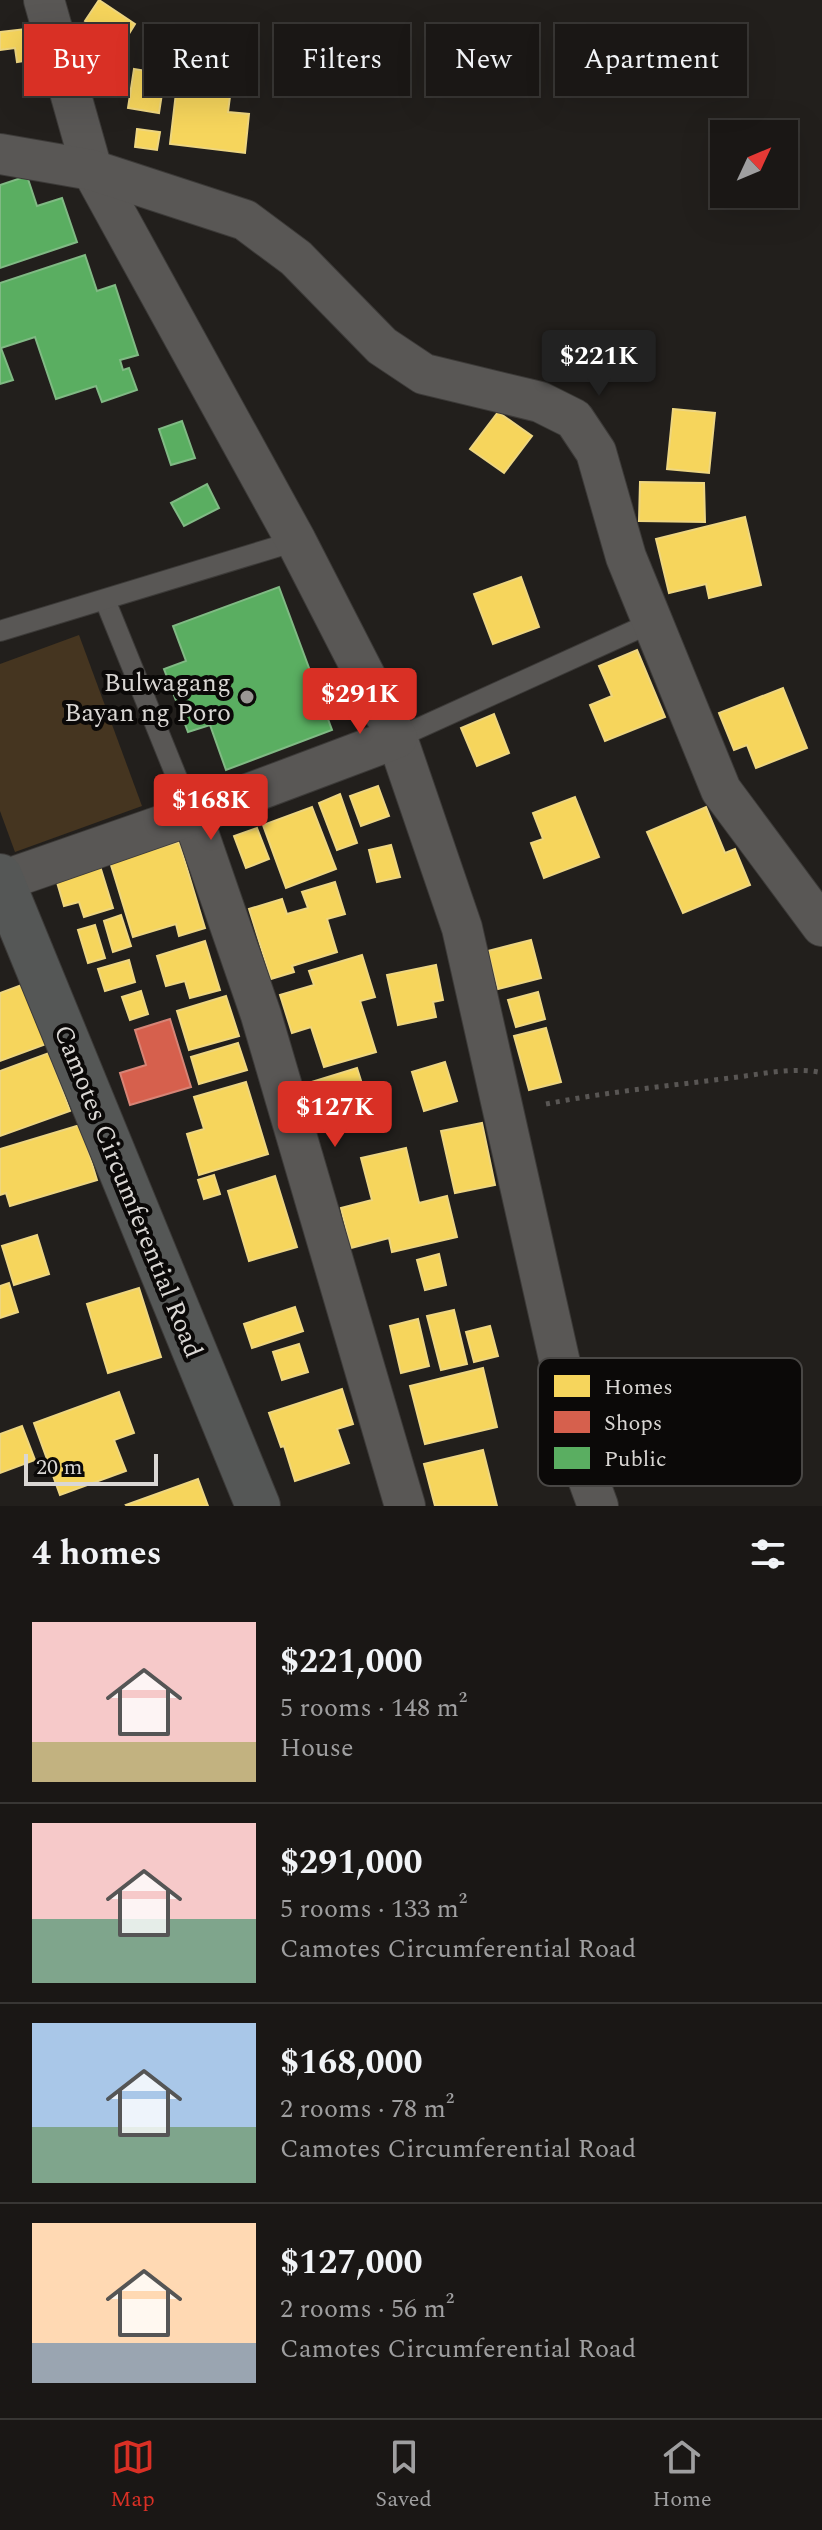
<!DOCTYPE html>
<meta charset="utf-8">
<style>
body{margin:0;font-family:Spectral,serif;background:#272422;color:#f1f3f6;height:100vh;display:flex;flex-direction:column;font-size:30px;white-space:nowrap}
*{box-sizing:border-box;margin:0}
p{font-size:26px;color:#9f9fa0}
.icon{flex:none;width:44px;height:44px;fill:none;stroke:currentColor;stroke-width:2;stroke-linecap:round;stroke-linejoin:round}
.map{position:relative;height:1506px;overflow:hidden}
.sheet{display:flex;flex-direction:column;background:#1a1715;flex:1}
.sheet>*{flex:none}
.guide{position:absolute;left:24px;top:24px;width:774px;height:72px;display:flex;gap:16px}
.needle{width:52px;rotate:46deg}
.fabs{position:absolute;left:710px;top:120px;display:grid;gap:16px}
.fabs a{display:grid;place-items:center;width:88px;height:88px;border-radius:0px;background:#1a1715;box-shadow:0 8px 32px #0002,0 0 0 2px #383634;font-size:40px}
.scale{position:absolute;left:24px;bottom:20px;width:134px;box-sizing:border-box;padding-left:8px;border:4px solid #dad7d4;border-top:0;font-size:22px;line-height:28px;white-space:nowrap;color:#dad7d4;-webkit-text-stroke:6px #0b0908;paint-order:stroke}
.price{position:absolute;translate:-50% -68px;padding:0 18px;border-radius:8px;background:#d93025;color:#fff;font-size:26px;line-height:52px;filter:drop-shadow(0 2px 4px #0008)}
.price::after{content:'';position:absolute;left:50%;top:48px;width:24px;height:18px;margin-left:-12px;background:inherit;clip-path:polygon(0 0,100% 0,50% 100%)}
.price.selected{background:#222;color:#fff}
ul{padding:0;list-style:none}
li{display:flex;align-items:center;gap:24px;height:200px;padding:0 32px}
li+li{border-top:2px solid #383634}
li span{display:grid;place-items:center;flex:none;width:224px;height:160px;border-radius:0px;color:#555}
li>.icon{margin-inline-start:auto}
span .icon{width:96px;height:96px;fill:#fffc;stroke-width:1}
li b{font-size:34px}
h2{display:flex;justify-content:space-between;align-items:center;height:96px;padding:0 32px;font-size:34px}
.pill{padding:0 28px;border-radius:0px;background:#1a1715;box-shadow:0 8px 32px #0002,0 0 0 2px #383634;font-size:28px;line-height:72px}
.pill.selected{background:#d93025;color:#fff}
.tabs{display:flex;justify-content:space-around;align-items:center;height:112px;border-top:2px solid #383634;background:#1a1715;font-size:22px;color:#9f9fa0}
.tabs a{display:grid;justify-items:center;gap:4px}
.tabs .selected{color:#d93025}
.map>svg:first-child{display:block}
.green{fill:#453520}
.homes{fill:#f6d55c;stroke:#eed680;stroke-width:2}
.shops{fill:#d6604d;stroke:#d78476;stroke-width:2}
.public{fill:#5aae61;stroke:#80ba84;stroke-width:2}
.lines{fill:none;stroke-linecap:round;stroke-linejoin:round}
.lane-casing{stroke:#3c3a38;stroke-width:22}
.street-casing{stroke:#3c3a38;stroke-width:42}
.primary-casing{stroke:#3c3a38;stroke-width:46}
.path{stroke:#595654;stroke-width:5;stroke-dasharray:4 6;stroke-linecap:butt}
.lane{stroke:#595755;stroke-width:20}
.street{stroke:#595755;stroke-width:40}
.primary{stroke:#555756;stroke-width:44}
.poi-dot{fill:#9a9794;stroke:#0b0908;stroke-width:3}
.labels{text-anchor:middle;stroke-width:8;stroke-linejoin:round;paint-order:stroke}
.poi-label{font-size:26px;fill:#dad7d4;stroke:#0b0908;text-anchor:end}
.street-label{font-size:26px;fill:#dad7d4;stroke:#0b0908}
.key{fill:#0b0908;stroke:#494745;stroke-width:2}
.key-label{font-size:22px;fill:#dad7d4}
</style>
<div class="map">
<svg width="822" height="1506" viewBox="0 0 822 1506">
<rect width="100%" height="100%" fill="#221f1c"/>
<polygon class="green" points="79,635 142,806 15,852 0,811 0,664"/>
<g class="homes">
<polygon points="99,0 135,24 122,45 85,21"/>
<polygon points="43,27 51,83 33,85 30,60 17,62 15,48 0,50 0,32"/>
<polygon points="179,67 233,73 228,112 249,114 245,153 170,144"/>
<polygon points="134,69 165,74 159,113 128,108"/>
<polygon points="137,129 160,132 157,150 135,147"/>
<polygon points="673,409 715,413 709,473 667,469"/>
<polygon points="498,412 532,436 504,473 470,449"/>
<polygon points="640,482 704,483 705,522 639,521"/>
<polygon points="745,517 761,585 709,598 706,584 669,593 656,539"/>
<polygon points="521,577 539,627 493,644 474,594"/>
<polygon points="637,650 665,717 605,741 590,705 612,696 599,666"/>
<polygon points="783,688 807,748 756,768 747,745 734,750 719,713"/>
<polygon points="494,714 509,753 477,766 461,728"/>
<polygon points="378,786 389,816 361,826 350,796"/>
<polygon points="340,794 357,843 337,850 319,803"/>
<polygon points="575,797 599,857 544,878 531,843 543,839 533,813"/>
<polygon points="312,807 336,869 286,888 263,825"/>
<polygon points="706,807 725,853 735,849 750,885 683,913 647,832"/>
<polygon points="257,828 269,859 246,868 234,836"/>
<polygon points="179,842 205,928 179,936 176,924 133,937 110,862"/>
<polygon points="391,845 400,877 377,882 369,850"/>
<polygon points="100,866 113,908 84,917 79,902 64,906 56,879"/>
<polygon points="335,882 345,914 327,919 337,952 292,966 294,972 271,979 249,909 282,899 287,914 308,908 302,892"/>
<polygon points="121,915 131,946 113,952 104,921"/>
<polygon points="95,925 105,958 88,963 78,930"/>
<polygon points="531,940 541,978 498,989 488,951"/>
<polygon points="205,941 220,990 190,998 185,981 166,986 157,956"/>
<polygon points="362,955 375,997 360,1001 376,1052 324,1067 311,1027 292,1033 280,995 314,985 309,971"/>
<polygon points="129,960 135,982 105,991 98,969"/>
<polygon points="436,965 443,1000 433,1002 436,1017 398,1025 387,975"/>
<polygon points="27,983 49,1043 0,1061 0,993"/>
<polygon points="141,991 148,1014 130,1020 122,997"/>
<polygon points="538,992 545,1019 516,1027 508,1000"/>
<polygon points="226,996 239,1036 189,1050 177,1011"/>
<polygon points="546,1028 561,1082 529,1090 514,1036"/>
<polygon points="238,1043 247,1070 199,1084 191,1057"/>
<polygon points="49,1053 70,1111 0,1136 0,1071"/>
<polygon points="445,1062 457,1101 424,1111 412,1072"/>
<polygon points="357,1068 370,1109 315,1126 302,1085"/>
<polygon points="246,1082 268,1154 199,1175 187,1134 204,1129 194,1097"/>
<polygon points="482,1123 495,1185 455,1193 441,1131"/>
<polygon points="80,1125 97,1180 10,1206 6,1193 0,1195 0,1149"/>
<polygon points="406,1148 419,1203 447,1196 457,1237 392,1252 389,1238 351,1248 341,1208 372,1200 361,1158"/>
<polygon points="214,1175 220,1194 204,1199 198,1180"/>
<polygon points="275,1176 297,1247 249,1261 228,1191"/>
<polygon points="37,1235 49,1274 14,1285 2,1246"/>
<polygon points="439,1254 446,1285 425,1290 417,1260"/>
<polygon points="9,1283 18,1312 0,1318 0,1286"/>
<polygon points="139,1288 161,1357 108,1373 87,1304"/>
<polygon points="295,1307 303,1331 252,1348 244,1324"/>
<polygon points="454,1310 467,1364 441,1370 427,1316"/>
<polygon points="418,1319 429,1366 401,1373 390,1326"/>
<polygon points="490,1326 498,1356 474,1362 466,1332"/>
<polygon points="299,1344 308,1372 282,1380 273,1352"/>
<polygon points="483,1368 497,1427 425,1444 410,1386"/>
<polygon points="342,1389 353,1424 337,1429 349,1463 295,1481 284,1446 281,1447 269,1413"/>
<polygon points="119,1392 134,1433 114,1440 126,1471 60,1495 34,1423"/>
<polygon points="22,1426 35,1460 0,1473 0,1434"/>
<polygon points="483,1450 497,1506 435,1506 424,1464"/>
<polygon points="198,1479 208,1506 127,1506 126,1505"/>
</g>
<polygon class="shops" points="170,1019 191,1087 130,1105 120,1073 146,1065 135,1030"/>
<g class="public">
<polygon points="27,176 37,206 62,198 77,242 0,268 0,185"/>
<polygon points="85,255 97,291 115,285 138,355 120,360 123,370 129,368 137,390 102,402 96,386 56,399 35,337 1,348 13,380 0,384 0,283"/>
<polygon points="182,421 195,458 171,465 159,429"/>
<polygon points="207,484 219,508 184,526 171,503"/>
<polygon points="279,587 332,730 226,770 210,725 188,732 164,669 186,661 173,626"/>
</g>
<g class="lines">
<g class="lane-casing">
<g id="lane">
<polyline points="105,600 192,815"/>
<polyline points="0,631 296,541"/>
<polyline points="397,738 653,622"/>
</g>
</g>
<g class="street-casing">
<g id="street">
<polyline points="44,0 92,170 296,541 397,738 462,928 583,1465 598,1506"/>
<polyline points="0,154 92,170 245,220 296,258 382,346 424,374 540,402 574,419 596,452 626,557 721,790 822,926"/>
<polyline points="192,815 261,1015 405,1506"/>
<polyline points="2,881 192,815 397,738"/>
</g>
</g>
<g class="primary-casing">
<polyline id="primary" points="0,876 258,1506"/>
</g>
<path class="path" d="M546,1104C606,1092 668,1086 730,1078C757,1075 796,1066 822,1073"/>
<use href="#lane" class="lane"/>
<use href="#street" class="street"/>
<use href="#primary" class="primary"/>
</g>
<circle class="poi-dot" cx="247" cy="697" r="8"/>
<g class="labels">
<g class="poi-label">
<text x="231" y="691">Bulwagang<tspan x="231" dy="30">Bayan ng Poro</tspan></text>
</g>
<g class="street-label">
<text transform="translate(129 1191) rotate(68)" y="9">Camotes Circumferential Road</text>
</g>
</g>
<rect x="538" y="1358" width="264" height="128" rx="12" class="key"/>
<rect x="554" y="1375" width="36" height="22" fill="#f6d55c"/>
<rect x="554" y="1411" width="36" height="22" fill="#d6604d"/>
<rect x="554" y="1447" width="36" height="22" fill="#5aae61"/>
<g class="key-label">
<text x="604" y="1394">Homes</text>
<text x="604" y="1430">Shops</text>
<text x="604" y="1466">Public</text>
</g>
</svg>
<div class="fabs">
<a><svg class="needle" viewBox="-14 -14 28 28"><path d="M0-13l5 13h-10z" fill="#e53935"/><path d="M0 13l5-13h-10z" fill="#9f9fa0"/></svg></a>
</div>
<div class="scale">20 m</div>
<b class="price selected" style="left:599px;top:398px">$221K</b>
<b class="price" style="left:360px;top:736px">$291K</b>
<b class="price" style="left:211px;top:842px">$168K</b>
<b class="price" style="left:335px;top:1149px">$127K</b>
<div class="guide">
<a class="pill selected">Buy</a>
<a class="pill">Rent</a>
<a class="pill">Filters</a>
<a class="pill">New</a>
<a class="pill">Apartment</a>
</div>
</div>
<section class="sheet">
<h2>4 homes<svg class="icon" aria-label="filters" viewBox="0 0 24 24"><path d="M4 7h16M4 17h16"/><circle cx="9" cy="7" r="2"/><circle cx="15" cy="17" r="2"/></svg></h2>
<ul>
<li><span style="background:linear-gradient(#f6c9c9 75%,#c2b280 0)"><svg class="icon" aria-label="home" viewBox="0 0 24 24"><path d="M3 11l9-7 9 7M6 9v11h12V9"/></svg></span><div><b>$221,000</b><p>5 rooms · 148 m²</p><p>House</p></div></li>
<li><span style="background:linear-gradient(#f6c9c9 60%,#7fa58c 0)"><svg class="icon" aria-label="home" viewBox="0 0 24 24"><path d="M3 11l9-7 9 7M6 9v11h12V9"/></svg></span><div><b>$291,000</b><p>5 rooms · 133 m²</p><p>Camotes Circumferential Road</p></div></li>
<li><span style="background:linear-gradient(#a9c7e8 65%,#7fa58c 0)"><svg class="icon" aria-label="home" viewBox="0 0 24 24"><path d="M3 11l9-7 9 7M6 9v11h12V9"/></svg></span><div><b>$168,000</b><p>2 rooms · 78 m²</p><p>Camotes Circumferential Road</p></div></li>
<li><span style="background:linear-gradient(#ffd9b3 75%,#9aa5b1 0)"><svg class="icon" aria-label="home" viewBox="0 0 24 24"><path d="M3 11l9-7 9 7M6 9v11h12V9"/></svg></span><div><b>$127,000</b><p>2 rooms · 56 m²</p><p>Camotes Circumferential Road</p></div></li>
</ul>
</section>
<nav class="tabs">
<a class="selected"><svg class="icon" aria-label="map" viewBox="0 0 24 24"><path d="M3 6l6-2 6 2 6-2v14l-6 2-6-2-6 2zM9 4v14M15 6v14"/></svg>Map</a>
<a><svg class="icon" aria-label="saved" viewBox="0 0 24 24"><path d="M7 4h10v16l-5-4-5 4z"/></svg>Saved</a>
<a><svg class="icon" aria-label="home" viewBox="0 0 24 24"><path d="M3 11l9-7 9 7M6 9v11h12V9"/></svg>Home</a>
</nav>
